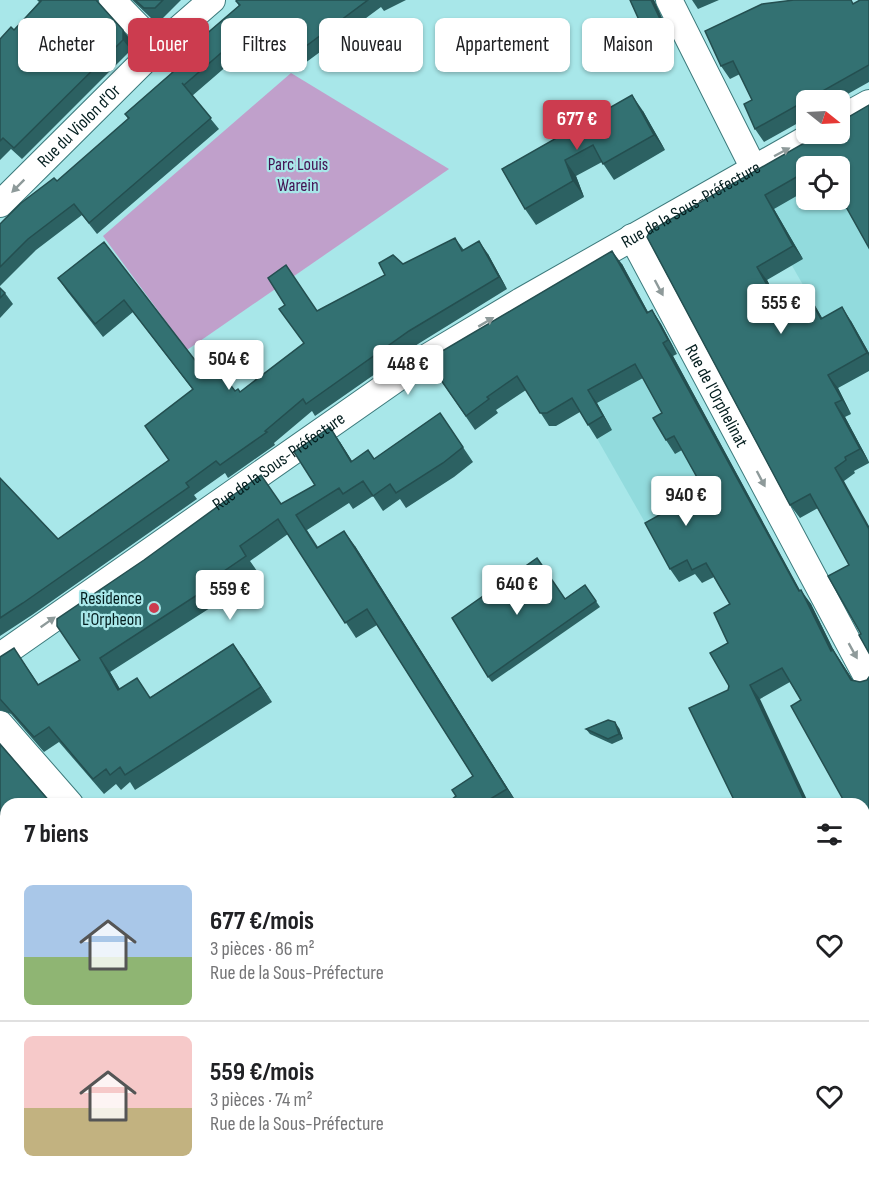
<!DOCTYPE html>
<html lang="fr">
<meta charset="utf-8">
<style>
body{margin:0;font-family:"Sofia Sans Condensed",sans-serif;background:#f6f6f6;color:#202124;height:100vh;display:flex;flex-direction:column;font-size:22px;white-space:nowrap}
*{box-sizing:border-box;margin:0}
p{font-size:20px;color:#757577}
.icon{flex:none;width:33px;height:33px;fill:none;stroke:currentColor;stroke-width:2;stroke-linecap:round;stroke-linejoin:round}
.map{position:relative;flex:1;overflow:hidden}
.details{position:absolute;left:0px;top:798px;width:870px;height:384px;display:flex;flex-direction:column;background:#fff;border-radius:18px 18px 0 0;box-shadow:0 2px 4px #0004}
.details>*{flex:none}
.banner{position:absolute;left:18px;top:18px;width:834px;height:54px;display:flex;gap:12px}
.needle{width:39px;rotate:108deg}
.fabs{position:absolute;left:796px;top:90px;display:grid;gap:12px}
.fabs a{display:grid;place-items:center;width:54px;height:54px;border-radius:9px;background:#fff;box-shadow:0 2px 4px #0004;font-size:30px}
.price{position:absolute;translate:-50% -51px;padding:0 14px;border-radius:6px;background:#fff;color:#222;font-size:20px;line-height:39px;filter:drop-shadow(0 2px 3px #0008)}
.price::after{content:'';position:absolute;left:50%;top:36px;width:18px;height:14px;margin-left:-9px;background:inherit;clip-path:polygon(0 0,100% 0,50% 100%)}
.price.active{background:#cc3c4f;color:#fff}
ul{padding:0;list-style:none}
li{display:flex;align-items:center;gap:18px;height:150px;padding:0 24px}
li+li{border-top:2px solid #e0e0e0}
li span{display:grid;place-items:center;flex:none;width:168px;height:120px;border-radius:9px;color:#555}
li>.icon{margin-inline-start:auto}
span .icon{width:72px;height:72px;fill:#fffc;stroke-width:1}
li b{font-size:26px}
h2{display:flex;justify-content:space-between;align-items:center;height:72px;padding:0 24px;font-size:26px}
.chip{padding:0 21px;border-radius:9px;background:#fff;box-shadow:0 2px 4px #0004;font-size:21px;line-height:54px}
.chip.active{background:#cc3c4f;color:#fff}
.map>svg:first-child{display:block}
.built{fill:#92dbdd;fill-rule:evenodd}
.green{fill:#c0a0cb}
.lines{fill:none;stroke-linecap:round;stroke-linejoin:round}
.minor-casing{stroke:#3c7a7c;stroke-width:28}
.secondary-casing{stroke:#3c7a7c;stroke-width:35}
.minor{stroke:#fff;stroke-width:26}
.secondary{stroke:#fff;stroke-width:33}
.wall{fill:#2c6162}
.shaded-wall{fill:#244f50}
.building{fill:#337172;stroke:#244f50;stroke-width:1.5}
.oneway{fill:#8e9a9a}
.poi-dot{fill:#cc3c4f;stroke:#a8e7e9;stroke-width:2}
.labels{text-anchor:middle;stroke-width:4.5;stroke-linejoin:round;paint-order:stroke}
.street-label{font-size:18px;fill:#041e1f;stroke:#a8e7e9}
.park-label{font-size:18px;fill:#431252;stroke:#a8e7e9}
.poi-label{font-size:18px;fill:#041e1f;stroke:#a8e7e9;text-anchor:end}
</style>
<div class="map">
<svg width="869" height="1182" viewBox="0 0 869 1182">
<rect width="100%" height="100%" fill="#a8e7e9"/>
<g class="built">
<path d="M869,123V371L838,388L851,414L840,419L823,320L750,192ZM807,166H840V200H807Z"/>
<polygon points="665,342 769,534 679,582 579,407"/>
</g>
<polygon class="green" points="291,73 449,169 187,350 103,236"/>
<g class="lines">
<g class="minor-casing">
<g id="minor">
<polyline points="112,0 158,47"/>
<polyline points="669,0 753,167"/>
<polyline points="840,119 869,103"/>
<path id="s1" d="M0,204L158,47L212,0"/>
<path id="s2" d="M632,237L869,681"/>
<path id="s3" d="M0,656L429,356L521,301L815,134"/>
<polyline points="0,724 70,804"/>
<polyline points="313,1176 316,1182"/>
</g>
</g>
<g class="secondary-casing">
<g id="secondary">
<polyline points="864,1009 869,1005"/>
<polyline points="864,1046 869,1040"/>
<polyline points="864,1115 869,1127"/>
<polyline points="864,1151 869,1162"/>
<polyline points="575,1182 585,1176"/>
</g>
</g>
<use href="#minor" class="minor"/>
<use href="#secondary" class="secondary"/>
</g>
<g class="wall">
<polygon points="37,0 98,0 98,2 123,30 131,41 131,50 22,159 11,149 0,160 0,39 14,30 39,2"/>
<polygon points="132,0 181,0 162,19 152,19"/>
<polygon points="237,0 406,0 384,11 381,7 297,69 295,65 287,72 258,39 192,96 219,129 97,234 82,215 36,250 0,286 0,224 57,181 128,119 125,114 172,73 168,67 239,6 236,1"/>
<polygon points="654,0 669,34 652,42 644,31"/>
<polygon points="692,0 719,0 698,9"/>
<polygon points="869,0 869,82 837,100 807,100 807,118 764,142 755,129 752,100 740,74 730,79 721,66 853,4"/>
<polygon points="643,111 665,150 614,180 602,162 576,176 584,197 536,225 525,209 502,169"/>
<polygon points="820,134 840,166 807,166 807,190 774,209 803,259 767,280 779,303 804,289 813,302 822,318 851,321 869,353 869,371 838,388 851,414 845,417 869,462 869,463 854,471 855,473 844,481 861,634 849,565 818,508 800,518 790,505 647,237"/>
<polygon points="455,238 464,250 488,254 507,289 418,344 315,416 312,411 274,443 275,445 228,478 225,473 194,495 197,499 32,615 0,636 0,478 58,539 169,460 193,390 133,312 103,337 67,291 58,278 104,242 201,368 235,391 240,392 304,343 317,311 385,275 403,264"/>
<polygon points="622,264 648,312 652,310 661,324 677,354 673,356 800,591 811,604 834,651 853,680 860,682 867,680 869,677 869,850 864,852 864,804 845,803 801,700 790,682 760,699 728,690 730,604 714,577 702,583 695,574 679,582 670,569 704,490 682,450 675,454 666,440 662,413 643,378 597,403 612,430 597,439 580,412 556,426 549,426 526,390 496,410 498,413 475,430 427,360"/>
<polygon points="0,288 5,293 13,304 0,318"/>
<polygon points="440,413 473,462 454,477 406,508 400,499 383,511 373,496 353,509 349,503 307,530 318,547 355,546 517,803 453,804 456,796 473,776 377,625 356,638 288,534 250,561 257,571 218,597 221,601 110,672 120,689 151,697 233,644 272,702 135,790 130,782 121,790 116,784 104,794 59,742 44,752 11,714 0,710 0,657 24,663 39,685 80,660 281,504 315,485 340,442 352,461 374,459"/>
<polygon points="585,585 600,607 492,682 488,677 565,599"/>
<polygon points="619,728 623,739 612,744 590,734 586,729"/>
<polygon points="869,871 869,977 864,980 864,874"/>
<polygon points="869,1052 869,1080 864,1073 864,1059"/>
<polygon points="320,1176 533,1176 523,1182 313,1182 320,1179"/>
<polygon points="596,1176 691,1176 686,1179 688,1182 585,1182"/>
</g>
<g class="shaded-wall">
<polygon points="651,0 654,0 669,34 662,23"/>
<polygon points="123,30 131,41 131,50 123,40"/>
<polygon points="632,95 643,111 665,150 654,135"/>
<polygon points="565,160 576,176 584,197 573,181"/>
<polygon points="765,195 774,209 803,259 793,246"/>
<polygon points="479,241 488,254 507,289 499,277"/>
<polygon points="612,251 622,264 656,327 647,313"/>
<polygon points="757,267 767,280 787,317 777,303"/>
<polygon points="804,289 813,302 830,332 821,319"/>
<polygon points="842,307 851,321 869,353 869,356"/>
<polygon points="652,310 661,324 677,354 668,340"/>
<polygon points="663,343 673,356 808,605 799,591"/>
<polygon points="828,375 838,388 851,414 842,400"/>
<polygon points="588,390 597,403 612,430 603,416"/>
<polygon points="835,403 845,417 869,462 860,449"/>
<polygon points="330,427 340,442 362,477 351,462"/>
<polygon points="835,468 844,481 869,526 869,529"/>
<polygon points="344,531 355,546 517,803 507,789"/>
<polygon points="801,590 811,604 834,651 861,693 831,651"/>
<polygon points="233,644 244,659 272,702 261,687"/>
<polygon points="100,658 110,672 129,705 118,690"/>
<polygon points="750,685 760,699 809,804 806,804"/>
<polygon points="615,722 619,728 623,739 619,734"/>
<polygon points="851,1176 853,1176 856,1182 854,1182"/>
</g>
<g class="building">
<polygon points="40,0 96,0 123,30 123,40 14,148 3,138 0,141 0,39 11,27 14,30 41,1"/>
<polygon points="135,0 163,0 155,8 144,8"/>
<polygon points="237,0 368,0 290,58 287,54 279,60 250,28 184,85 182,83 211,118 89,223 74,204 28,239 0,267 0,224 21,203 54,178 57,181 129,118 125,114 173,72 168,67 240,5 236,1"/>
<polygon points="630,0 651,0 662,23 644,31"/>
<polygon points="794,0 851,0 853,4 860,0 869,0 869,65 755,129 744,104 752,100 733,61 721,66 705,31 762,4"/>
<polygon points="632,95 654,135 603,164 593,145 565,160 573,181 525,209 502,169"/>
<polygon points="869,105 869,248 840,196 840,166 823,166 821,163 815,166 807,166 807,171 765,195 793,246 757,267 777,303 804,289 821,319 842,307 867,353 828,375 842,400 835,403 860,449 845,457 846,460 835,468 869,529 869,653 859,635 861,634 828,576 849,565 810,494 790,505 647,237 650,231 820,134 840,134 840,122"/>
<polygon points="455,238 462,251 479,241 499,277 409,331 306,404 303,399 265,431 267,432 220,465 216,461 186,483 189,487 23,603 0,618 0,478 58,539 169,460 145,426 193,389 124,300 95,324 58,278 104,242 201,368 212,361 235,391 238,389 240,392 304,343 279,309 285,305 268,278 286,265 317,311 385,275 379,263 393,255 403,264"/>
<polygon points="612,251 647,313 652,310 668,340 663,343 795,584 799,591 801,590 831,651 833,650 851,680 860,682 867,680 869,677 869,832 864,834 864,804 843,804 845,803 791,706 801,700 782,668 750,685 806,804 736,804 689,708 728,690 729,686 710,653 728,643 714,613 730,604 706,563 692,570 687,560 670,569 645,523 704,490 674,436 666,440 653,418 662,413 635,364 588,390 603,416 588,425 572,398 547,413 540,413 517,376 487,397 489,399 466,416 427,360"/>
<polygon points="0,288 5,293 0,298"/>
<polygon points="440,413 463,447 443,463 396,493 390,484 373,496 363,481 343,494 339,488 296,515 317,548 344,531 507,789 482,804 453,804 451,800 456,796 452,790 473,776 367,609 345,623 278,519 240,546 246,556 208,582 211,586 100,658 118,690 137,678 150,698 233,644 261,687 125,775 120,767 110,775 106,769 93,779 49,727 34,737 0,699 0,657 14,648 38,685 80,660 57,626 57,619 144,560 261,475 281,504 315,485 294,452 330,427 351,462 368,450 374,459"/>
<polygon points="537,558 565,599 585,585 596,601 488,677 452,618"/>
<polygon points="608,720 615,722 619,734 608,739 586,729"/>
<polygon points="0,744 50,802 54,804 6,804 6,1176 294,1176 303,1182 0,1182"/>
<polygon points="869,871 869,959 864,962 864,874"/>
<polygon points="869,1052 869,1075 864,1071 864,1059"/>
<polygon points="320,1176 504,1176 494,1182 313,1182 320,1179"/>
<polygon points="596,1176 677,1176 680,1182 585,1182"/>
<polygon points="761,1176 851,1176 854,1182 749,1182"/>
</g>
<defs><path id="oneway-solid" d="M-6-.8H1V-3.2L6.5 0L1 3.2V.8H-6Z" transform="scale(1.5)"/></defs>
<g class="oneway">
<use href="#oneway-solid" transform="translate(782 152) rotate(-28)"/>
<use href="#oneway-solid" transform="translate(18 186) rotate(135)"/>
<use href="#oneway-solid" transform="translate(659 288) rotate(62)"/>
<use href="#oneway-solid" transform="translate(486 322) rotate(-31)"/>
<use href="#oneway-solid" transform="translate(761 479) rotate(62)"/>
<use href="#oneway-solid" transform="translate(48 622) rotate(-35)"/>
<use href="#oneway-solid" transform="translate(853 651) rotate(61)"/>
</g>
<circle class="poi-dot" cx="154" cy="608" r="6"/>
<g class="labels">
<g class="street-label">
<text dy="6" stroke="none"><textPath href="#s1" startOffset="111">Rue du Violon d'Or</textPath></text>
<text dy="6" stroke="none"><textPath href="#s3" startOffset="826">Rue de la Sous-Préfecture</textPath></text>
<text dy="6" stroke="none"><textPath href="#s2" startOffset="180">Rue de l'Orphelinat</textPath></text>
<text dy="6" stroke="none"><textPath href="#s3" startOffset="340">Rue de la Sous-Préfecture</textPath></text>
</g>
<g class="park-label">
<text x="298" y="170">Parc Louis<tspan x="298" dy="21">Warein</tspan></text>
</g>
<g class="poi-label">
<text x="142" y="604">Residence<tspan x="142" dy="21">L'Orpheon</tspan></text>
</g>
</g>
</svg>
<div class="fabs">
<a><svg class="needle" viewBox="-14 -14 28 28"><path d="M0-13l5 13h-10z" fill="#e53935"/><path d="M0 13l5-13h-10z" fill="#757577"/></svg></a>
<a><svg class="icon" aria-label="locate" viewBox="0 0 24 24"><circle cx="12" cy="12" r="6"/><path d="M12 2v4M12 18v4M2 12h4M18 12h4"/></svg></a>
</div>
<b class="price active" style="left:577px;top:151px">677 €</b>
<b class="price" style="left:781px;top:335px">555 €</b>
<b class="price" style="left:229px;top:391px">504 €</b>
<b class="price" style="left:408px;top:396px">448 €</b>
<b class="price" style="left:686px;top:527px">940 €</b>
<b class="price" style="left:517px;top:616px">640 €</b>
<b class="price" style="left:230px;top:621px">559 €</b>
<div class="banner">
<a class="chip">Acheter</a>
<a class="chip active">Louer</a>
<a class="chip">Filtres</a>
<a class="chip">Nouveau</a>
<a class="chip">Appartement</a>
<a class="chip">Maison</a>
</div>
<section class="details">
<h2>7 biens<svg class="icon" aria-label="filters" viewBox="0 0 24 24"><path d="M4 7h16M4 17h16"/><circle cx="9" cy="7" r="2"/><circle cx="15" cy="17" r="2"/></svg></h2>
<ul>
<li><span style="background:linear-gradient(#a9c7e8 60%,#8fb573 0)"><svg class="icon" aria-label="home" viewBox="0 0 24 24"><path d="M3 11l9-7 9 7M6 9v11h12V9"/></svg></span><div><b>677 €/mois</b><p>3 pièces · 86 m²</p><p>Rue de la Sous-Préfecture</p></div><svg class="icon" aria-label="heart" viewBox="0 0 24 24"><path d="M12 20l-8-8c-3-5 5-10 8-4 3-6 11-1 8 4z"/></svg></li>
<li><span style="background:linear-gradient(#f6c9c9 60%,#c2b280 0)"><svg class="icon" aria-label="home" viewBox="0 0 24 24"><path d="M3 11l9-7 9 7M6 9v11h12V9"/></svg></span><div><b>559 €/mois</b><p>3 pièces · 74 m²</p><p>Rue de la Sous-Préfecture</p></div><svg class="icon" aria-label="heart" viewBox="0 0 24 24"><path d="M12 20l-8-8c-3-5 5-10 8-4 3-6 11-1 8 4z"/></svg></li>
</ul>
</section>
</div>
